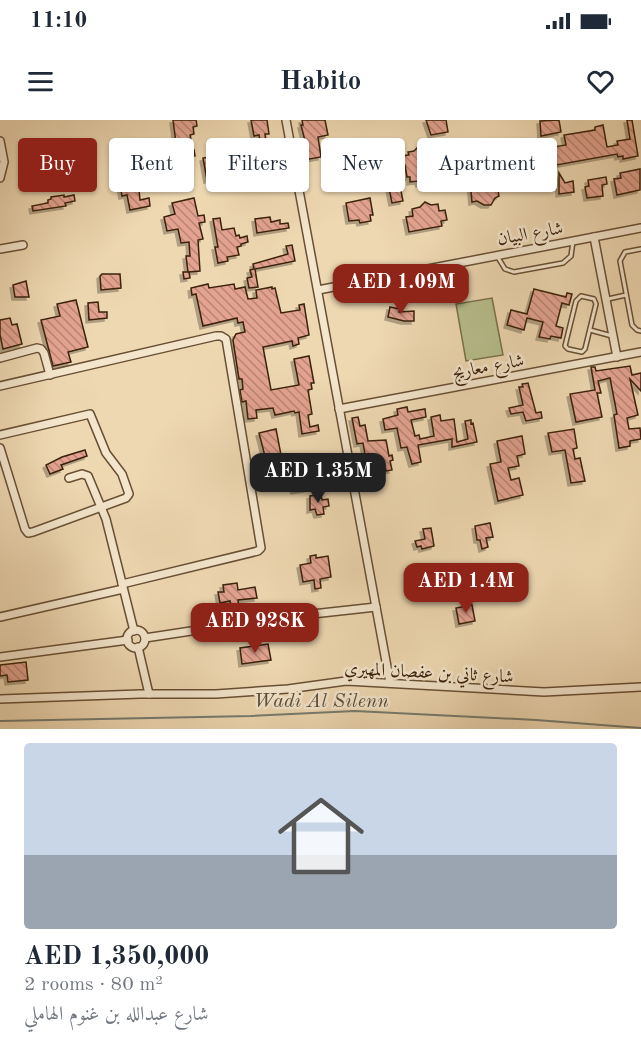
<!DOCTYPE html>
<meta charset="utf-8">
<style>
body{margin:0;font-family:"Old Standard TT",Amiri,serif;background:#f2f2f3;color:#1f2937;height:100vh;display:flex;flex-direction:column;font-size:22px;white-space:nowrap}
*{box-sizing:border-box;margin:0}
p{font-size:20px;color:#747a83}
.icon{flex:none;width:33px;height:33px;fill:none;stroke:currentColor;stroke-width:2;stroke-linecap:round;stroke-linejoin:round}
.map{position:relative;height:609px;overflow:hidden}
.details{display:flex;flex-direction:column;background:#fff;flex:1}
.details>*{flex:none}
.hud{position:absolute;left:18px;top:18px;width:606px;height:54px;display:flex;gap:12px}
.price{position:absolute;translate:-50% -51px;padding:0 14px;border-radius:12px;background:#8f2418;color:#fff;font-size:20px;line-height:39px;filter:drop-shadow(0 2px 3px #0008)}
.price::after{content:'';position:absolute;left:50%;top:36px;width:18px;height:14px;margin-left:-9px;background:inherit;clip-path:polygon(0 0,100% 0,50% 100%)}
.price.current{background:#222;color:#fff}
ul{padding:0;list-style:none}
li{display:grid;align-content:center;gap:12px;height:318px;padding:0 24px}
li+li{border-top:2px solid #e0e1e3}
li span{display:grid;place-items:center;height:186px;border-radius:6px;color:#555}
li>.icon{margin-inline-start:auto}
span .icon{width:108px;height:108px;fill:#fffc;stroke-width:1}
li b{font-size:26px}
.pill{padding:0 21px;border-radius:6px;background:#fff;box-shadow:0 2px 4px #0004;font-size:21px;line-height:54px}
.pill.current{background:#8f2418;color:#fff}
.status{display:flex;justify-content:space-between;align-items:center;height:42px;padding:0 30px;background:#fff;direction:ltr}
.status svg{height:16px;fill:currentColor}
header{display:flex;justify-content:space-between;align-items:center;height:78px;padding:0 24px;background:#fff;font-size:27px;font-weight:800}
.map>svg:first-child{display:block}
.grass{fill:#b7bf8d;stroke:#79704c;stroke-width:1.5}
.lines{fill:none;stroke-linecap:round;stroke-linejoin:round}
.stream{stroke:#767c71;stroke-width:2}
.building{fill:url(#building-back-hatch);stroke:#3b210a;stroke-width:1.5;filter:url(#shadow)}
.service-casing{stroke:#684f34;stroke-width:6}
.minor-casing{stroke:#684f34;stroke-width:10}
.service{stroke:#f4e6cd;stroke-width:3}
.minor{stroke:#f4e6cd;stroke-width:7}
.labels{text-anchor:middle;stroke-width:5;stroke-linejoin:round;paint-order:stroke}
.street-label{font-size:18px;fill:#3b210a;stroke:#f4e6cd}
.water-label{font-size:20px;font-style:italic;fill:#584e3e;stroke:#f4e6cd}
</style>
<div class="status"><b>11:10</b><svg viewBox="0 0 49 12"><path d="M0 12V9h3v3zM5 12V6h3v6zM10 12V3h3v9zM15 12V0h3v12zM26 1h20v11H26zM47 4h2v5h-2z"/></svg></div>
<header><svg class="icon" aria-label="menu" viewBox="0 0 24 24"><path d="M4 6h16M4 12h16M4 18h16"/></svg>Habito<svg class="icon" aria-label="heart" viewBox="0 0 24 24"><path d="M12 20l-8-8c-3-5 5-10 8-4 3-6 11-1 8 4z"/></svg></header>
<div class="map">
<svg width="641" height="609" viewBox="0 0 641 609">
<defs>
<pattern id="building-back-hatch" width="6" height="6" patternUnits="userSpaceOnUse" patternTransform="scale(1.5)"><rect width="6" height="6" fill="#e3a390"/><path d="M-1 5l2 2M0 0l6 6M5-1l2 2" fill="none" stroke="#b98474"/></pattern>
<filter id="shadow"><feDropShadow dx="-3" dy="3" stdDeviation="0" flood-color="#0004"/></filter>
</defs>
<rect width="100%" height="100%" fill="#eed8b2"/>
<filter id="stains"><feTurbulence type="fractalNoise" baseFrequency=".00333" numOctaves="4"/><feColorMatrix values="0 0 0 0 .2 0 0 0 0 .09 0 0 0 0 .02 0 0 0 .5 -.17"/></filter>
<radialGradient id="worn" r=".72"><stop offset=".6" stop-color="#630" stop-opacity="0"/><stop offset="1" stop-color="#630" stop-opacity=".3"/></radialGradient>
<polygon class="grass" points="492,178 503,235 466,241 456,184"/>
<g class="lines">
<polyline class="stream" points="0,601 251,596 355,591 536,600 641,608"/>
</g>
<g class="building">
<polygon points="173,0 196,0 197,6 193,7 194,14 190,15 191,20 186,21 189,31 194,30 195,36 190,37 190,41 185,42 181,22 176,23"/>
<polygon points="251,0 267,0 269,14 265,14 266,24 260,24 259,15 254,16"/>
<polygon points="302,0 325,0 328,15 318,17 321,37 304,40 303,34 308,33 301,5 303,5"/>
<polygon points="426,0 446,0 448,12 431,15"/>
<polygon points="559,0 561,12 541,16 540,1"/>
<polygon points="627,0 632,0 638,36 623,39 623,36 618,37 617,34 551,46 547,28 566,25 564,15 595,10 595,7 603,5 607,27 618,25 617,21 630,19"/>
<polygon points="461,20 462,26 459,26 462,39 454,40 456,52 449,56 426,59 426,63 419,64 418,61 410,62 410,57 407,57 405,45 393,47 388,24 393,23 396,37 409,35 408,32 414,31 417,28 420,30 425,29 425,32 432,31 434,41 443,39 441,26"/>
<polygon points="156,27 157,29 165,27 171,52 169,52 170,57 163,59 163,61 151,62 148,47 141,48 140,43 130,45 129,39 116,42 115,35 133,32 133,34"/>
<polygon points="238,32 243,53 207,60 203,38"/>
<polygon points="494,46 499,76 495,78 491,85 484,85 477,81 472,82 469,50"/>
<polygon points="640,49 640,70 617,75 614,59 621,58 620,53"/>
<polygon points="559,53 565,63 573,61 574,72 559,74"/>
<polygon points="132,56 135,71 139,70 140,80 149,78 150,86 130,90 127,75 122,76 119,58"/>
<polygon points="606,57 607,64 602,65 603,76 587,78 585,67 589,66 588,60"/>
<polygon points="399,61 403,81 392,83 388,63"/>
<polygon points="64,75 64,77 74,75 75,81 65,83 66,86 33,91 32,86 48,83 48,80 51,79 51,77"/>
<polygon points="194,78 198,96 204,95 205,102 199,103 203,119 198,120 200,151 189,152 190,158 184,159 183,152 188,152 186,136 190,136 189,122 181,123 178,109 167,111 164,97 175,94 172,83"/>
<polygon points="370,78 373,95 370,95 371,101 360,103 359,100 349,101 346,83"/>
<polygon points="425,82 431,85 438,84 439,91 445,90 447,100 441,101 442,106 409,112 406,97 413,96 412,89 420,87"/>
<polygon points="270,97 271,102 280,100 280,104 288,103 289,108 257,113 255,99"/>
<polygon points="220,98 222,110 234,108 236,116 239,115 240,118 247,116 248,122 241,124 241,126 237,127 239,135 227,137 228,141 218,143 215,127 218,127 213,99"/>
<polygon points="292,125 295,141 255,149 258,167 249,168 247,158 252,157 250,150 254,149 253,144 288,134 286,126"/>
<polygon points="102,154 120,154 121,168 101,170 100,156"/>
<polygon points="26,161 29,177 15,177 13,165"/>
<polygon points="208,164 209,168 234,164 235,169 245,167 248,179 257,178 256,170 272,167 272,169 275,168 281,193 300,190 299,185 304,184 309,215 298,218 299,224 293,226 292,221 263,227 271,270 299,265 294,239 309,236 314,263 311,263 312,269 308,270 312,294 308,295 310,307 318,305 319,311 302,314 299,292 295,293 294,291 275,295 273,288 256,290 257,298 248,299 246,281 242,282 240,270 243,269 242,259 239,259 233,220 236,214 245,212 243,202 238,203 237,198 203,206 196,174 192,175 191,168"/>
<polygon points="534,169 566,177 567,173 572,174 569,185 562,183 556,206 563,208 561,218 551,216 550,219 539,217 543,202 527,198 524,210 507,205 511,190 527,194"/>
<polygon points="76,180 88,227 68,232 71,242 53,246 41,200 60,196 57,184"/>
<polygon points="98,182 99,192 107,192 107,198 89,200 88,183"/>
<polygon points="390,187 400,189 399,192 414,191 414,201 404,201 388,197"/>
<polygon points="10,198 12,205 17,204 22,224 3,229 0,215 0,200"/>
<polygon points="630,246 632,255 641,253 641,271 630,259 638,295 627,298 629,309 640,308 641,319 630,321 630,326 619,328 614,295 617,294 610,258 598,261 601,273 597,273 602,297 576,302 570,274 595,270 591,247 595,247 596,251"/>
<polygon points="528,263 536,293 541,292 542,298 526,301 523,292 511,294 509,288 523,285 519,267 523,267 522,264"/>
<polygon points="407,287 408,292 425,289 426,297 411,300 415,316 419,315 420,319 434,316 431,297 440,295 441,301 454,299 457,322 468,319 465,301 471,300 471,304 473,303 477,322 452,327 452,319 418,325 421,342 412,344 407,327 401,328 397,308 385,310 383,299 398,295 397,289"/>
<polygon points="358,297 360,306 365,305 368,321 386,320 389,336 392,335 393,340 390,341 392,350 386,351 384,342 367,345 363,323 357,324 352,298"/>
<polygon points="276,309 282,340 267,344 259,313"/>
<polygon points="574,309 577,328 573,329 575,339 580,338 585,361 571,363 565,330 552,332 548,313"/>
<polygon points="522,316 525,334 517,336 519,346 508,348 511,360 519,358 523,375 498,381 490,344 501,342 497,321"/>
<polygon points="85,330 87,336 61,345 63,349 50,354 46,345 62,337"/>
<polygon points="303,349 307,369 294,371 293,367 291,367 288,352"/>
<polygon points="321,374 322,380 328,379 329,386 323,387 324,394 317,395 315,389 310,390 310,376"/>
<polygon points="490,403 493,417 486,418 488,427 482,429 480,420 477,420 475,406"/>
<polygon points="431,408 434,426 422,429 421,426 417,427 415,421 425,419 423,409"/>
<polygon points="316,435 316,438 328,436 331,457 320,459 321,468 315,469 314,460 303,462 300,445 311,443 310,436"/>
<polygon points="237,463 238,470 255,467 257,478 238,480 240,497 233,498 230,481 220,483 218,472 224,472 223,465"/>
<polygon points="472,485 475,501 459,504 456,488"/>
<polygon points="268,524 271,540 242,544 240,528"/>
<polygon points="26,542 28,560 8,562 7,555 0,556 0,545"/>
</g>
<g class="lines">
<g class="service-casing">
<g id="service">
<polyline points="641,129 625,132 620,141 632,205 637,210 641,211"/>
<polyline points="497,136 505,149 514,152 563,143 571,136 573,121"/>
<polygon points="581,176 594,179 596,184 585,229 582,232 568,229 565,226 576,181"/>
<polyline points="608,179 626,175"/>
<polyline points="590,210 612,216"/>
</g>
</g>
<g class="minor-casing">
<g id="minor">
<polyline points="286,0 390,563"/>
<polyline points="0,21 4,42 0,58"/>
<polyline points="594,117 617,237"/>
<polyline points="0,129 23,125"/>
<polyline points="318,170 641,108"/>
<polyline points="0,238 37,228 41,229 44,233 50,255"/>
<polyline points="0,266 216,216 221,216 226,219 261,428 258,431 122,464"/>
<polyline points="339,289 641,232"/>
<polyline points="0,315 90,294 106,333 122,354 129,374 126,378 33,412 28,413 25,409 0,328"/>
<polyline points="69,358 82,354 88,356 106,399 134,511"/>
<polyline points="0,497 123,469"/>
<polyline points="276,498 376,487"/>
<circle cx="136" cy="519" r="9"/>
<polyline points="145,518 270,499"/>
<polyline points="138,527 149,574"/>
<polyline points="0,537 128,520"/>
<polyline points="0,579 140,574 216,574 288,569 346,561 544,572 641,567"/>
</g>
</g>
<use href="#service" class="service"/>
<use href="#minor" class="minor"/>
</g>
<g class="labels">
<g class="street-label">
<text transform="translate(530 113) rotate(-10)" y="6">شارع البيان</text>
<text transform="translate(488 246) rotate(-10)" y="6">شارع معاريج</text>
<text transform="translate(429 552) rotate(3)" y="6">شارع ثاني بن عفصان المهيري</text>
</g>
<g class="water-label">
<text x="321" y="587">Wadi Al Silenn</text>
</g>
</g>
<rect width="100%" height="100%" filter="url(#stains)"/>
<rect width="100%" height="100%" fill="url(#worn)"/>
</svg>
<b class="price" style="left:401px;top:195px">AED 1.09M</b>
<b class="price current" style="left:318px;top:384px">AED 1.35M</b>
<b class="price" style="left:466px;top:494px">AED 1.4M</b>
<b class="price" style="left:255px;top:534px">AED 928K</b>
<div class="hud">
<a class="pill current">Buy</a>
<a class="pill">Rent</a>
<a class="pill">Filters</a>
<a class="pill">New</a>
<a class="pill">Apartment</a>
</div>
</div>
<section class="details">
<ul>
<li><span style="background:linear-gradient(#c9d6e8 60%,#9aa5b1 0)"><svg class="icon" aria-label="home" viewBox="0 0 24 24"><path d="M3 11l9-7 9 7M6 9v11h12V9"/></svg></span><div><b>AED 1,350,000</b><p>2 rooms · 80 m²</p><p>شارع عبدالله بن غنوم الهاملي</p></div></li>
</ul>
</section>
